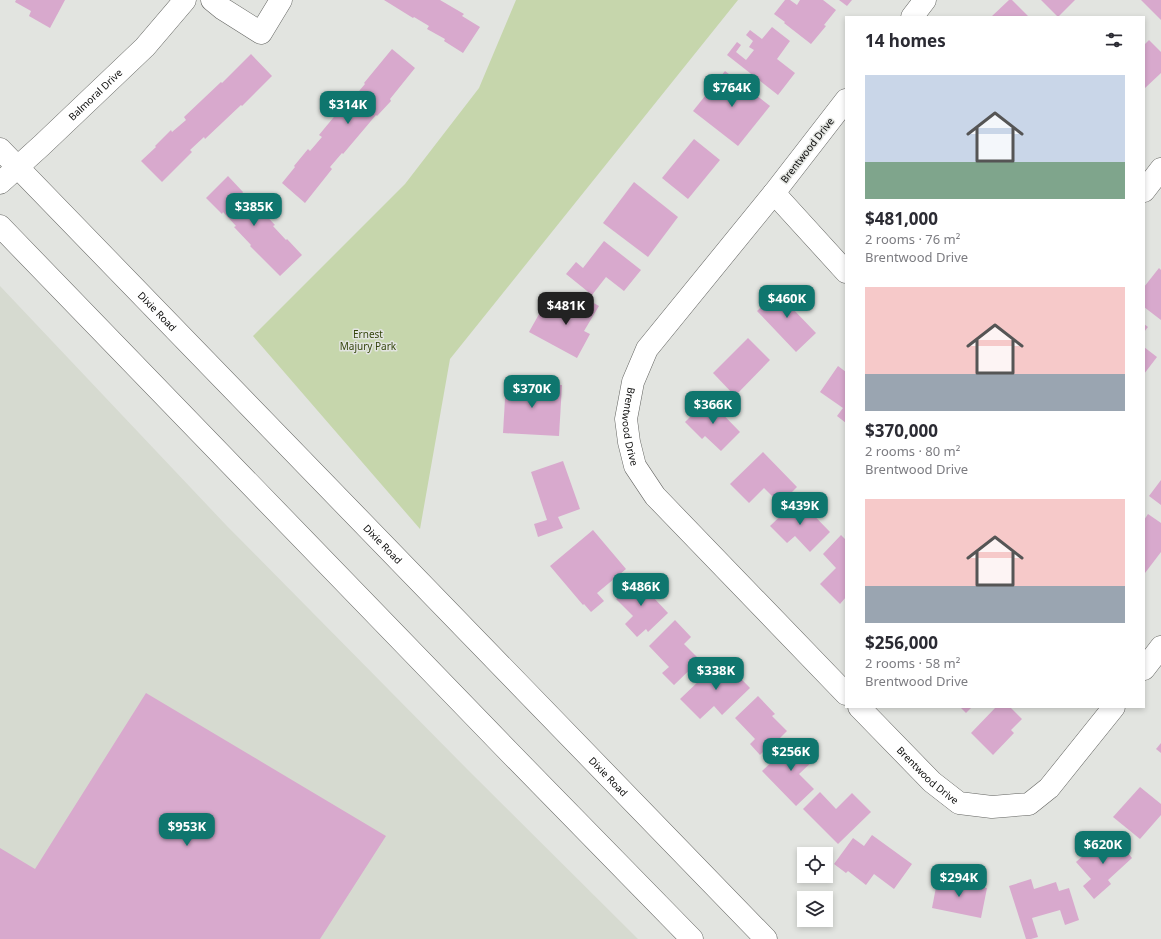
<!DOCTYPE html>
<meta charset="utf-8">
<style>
body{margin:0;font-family:"Noto Sans",sans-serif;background:#f7f7f7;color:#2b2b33;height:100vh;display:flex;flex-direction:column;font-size:15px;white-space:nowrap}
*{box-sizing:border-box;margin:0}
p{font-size:13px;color:#7c7c81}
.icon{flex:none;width:22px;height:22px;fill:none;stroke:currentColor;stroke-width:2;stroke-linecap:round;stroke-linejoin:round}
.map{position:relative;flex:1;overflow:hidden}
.side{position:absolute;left:845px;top:16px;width:300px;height:692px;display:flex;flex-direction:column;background:#fff;border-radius:0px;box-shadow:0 2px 6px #0003}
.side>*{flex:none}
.buttons{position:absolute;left:797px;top:847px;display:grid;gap:8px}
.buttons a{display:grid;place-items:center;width:36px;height:36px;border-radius:0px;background:#fff;box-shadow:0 2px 6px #0003;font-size:20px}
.price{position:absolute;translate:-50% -34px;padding:0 9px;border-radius:8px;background:#0f766e;color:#fff;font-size:13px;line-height:26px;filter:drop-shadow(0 1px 2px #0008)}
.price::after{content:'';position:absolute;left:50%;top:24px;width:12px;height:9px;margin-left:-6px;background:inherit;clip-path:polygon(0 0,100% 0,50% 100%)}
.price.selected{background:#222;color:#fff}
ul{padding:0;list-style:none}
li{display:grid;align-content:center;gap:8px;height:212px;padding:0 20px}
li span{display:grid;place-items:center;height:124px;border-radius:0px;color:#555}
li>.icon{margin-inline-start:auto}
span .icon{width:72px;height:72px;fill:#fffc;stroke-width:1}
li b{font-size:17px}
h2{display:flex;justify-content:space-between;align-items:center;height:48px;padding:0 20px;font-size:17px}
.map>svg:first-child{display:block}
.built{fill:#d6dad0}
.green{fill:#c6d6ac}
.building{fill:#d8a9cd}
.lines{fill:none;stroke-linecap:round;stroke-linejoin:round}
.minor-casing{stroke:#636461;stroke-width:23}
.major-casing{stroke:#636461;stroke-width:23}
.minor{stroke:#fff;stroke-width:22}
.major{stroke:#fff;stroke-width:22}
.labels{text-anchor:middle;stroke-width:3;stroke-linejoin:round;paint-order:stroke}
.street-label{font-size:10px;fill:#0b0b0a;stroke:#e2e4e0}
.park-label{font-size:10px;fill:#34450c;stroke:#e2e4e0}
</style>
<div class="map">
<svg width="1161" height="939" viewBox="0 0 1161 939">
<rect width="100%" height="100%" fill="#e2e4e0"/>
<polygon class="built" points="0,286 226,525 467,769 638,939 0,939"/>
<polygon class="green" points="516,0 738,0 450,359 420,529 253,336 405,184 479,88"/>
<g class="building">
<polygon points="16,0 65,0 50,28 29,16 31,11 15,2"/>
<polygon points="384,0 440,0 464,14 462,16 480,27 463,53 444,41 445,39 427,29 429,26 414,17 413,18"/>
<polygon points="785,0 790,0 797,5 800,0 823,0 836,10 824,25 826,26 811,44 784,23 785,22 774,14"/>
<polygon points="839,0 852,0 847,6"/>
<polygon points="1009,0 1012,0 1029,17 991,17"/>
<polygon points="1041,0 1075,0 1058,17"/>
<polygon points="1141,0 1161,0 1161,20"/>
<polygon points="772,27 790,41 777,59 795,73 778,95 727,55 737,42 741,45 736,52 746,60 754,50 749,47 753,41 746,35 750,30 762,39"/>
<polygon points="1149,40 1161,52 1161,73 1144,89 1144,45"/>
<polygon points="392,49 415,68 390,99 391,101 377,116 376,115 343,154 342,153 330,167 332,169 305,203 282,183 295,167 294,166 308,149 310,151 322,137 319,135 352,95 354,97 365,84 364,83"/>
<polygon points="251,54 272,76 242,106 241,105 205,139 204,137 190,150 192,152 162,182 141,161 156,147 155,146 171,130 172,132 186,120 184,117 221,82 222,83"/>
<polygon points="725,71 770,106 738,146 693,111"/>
<polygon points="694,139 720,160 688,199 662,178"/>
<polygon points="228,176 243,192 242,194 255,207 257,206 275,225 273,226 286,240 287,239 302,255 280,276 250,246 251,245 234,227 236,226 223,212 222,214 206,198"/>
<polygon points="634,182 678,217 648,257 603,223"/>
<polygon points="604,241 641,270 624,291 606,277 592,295 566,274 576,262 583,268"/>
<polygon points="1159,268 1161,270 1161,320 1144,307 1144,287"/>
<polygon points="784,285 800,301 792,308 816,333 796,352 757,311"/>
<polygon points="576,293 599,306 584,331 590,334 577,358 529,332 543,307 563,318"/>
<polygon points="1144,324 1148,327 1144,332"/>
<polygon points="748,338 770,360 735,396 713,373"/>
<polygon points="1144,347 1157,357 1144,374"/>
<polygon points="838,366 846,372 846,423 837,416 843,408 820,392"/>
<polygon points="506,382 562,385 559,436 503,433"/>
<polygon points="708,399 740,432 721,451 705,436 702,439 685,422"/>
<polygon points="763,452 797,487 780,504 764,488 749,503 730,484"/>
<polygon points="563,461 580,509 558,517 563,528 538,537 534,524 547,520 531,472"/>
<polygon points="1161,480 1161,505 1149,496"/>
<polygon points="798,499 830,532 810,552 795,536 787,543 770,526"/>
<polygon points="1148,514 1161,523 1161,552 1145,573 1144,572 1144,520"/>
<polygon points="593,530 626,569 597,593 604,601 591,612 584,604 583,605 550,566"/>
<polygon points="841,535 846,540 846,597 840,604 820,584 836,568 823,554"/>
<polygon points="639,577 655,593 652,596 668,613 648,632 646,629 637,637 625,624 633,616 616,599"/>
<polygon points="675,620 691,637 684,644 700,660 674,685 662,673 669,667 649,646"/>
<polygon points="722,659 750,688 722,715 714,706 700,719 680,699"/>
<polygon points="146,693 386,836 320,939 0,939 0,848 35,869"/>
<polygon points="758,696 775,714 772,716 787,731 767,751 766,749 760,755 750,744 755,739 735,718"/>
<polygon points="960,707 972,707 966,713"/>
<polygon points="996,707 1010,707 1022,719 1011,730 1014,733 993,755 971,733"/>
<polygon points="796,739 815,759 799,774 814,789 796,806 762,771"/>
<polygon points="1161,743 1161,753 1156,749"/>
<polygon points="1140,787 1161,804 1161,815 1140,839 1113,817"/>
<polygon points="820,792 836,809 852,793 871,812 838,844 803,809"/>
<polygon points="872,835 912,864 894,889 874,874 866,885 848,871 846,873 834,864 853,838 864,846"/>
<polygon points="1114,836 1132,858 1108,880 1111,884 1094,899 1083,886 1091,879 1076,862 1094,846 1098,850"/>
<polygon points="938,877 987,888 981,918 932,908"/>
<polygon points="1031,879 1034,889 1056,882 1059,891 1069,888 1079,920 1065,925 1060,910 1032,918 1038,937 1031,939 1026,939 1009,886"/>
</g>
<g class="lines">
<g class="minor-casing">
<g id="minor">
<polyline points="212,0 223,9 261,33 281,0"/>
<polyline points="912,17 925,0"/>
<path id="s1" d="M846,100L774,193L647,349L633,382L626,419L629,442L635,466L655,496L846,694"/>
<path id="s2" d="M0,183L42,145L145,47L185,0"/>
<polyline points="1144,191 1161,169"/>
<polyline points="774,193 846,272"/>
<polyline points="1144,669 1161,647"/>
<path id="s3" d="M859,707L932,782L959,803L992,807L1029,804L1049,788L1114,707"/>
</g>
</g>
<g class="major-casing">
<g id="major">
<path id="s4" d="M0,149L766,939"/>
<polyline points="0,226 513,756 692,939"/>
</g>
</g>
<use href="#minor" class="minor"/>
<use href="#major" class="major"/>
</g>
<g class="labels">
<g class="street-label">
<text dy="4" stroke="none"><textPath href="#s2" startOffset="130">Balmoral Drive</textPath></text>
<text transform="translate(807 150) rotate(-52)" y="4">Brentwood Drive</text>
<text dy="4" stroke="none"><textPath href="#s4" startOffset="226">Dixie Road</textPath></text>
<text dy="4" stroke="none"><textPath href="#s1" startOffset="400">Brentwood Drive</textPath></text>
<text dy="4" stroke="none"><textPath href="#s4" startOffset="550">Dixie Road</textPath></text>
<text dy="4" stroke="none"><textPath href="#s3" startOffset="97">Brentwood Drive</textPath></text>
<text dy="4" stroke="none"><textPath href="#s4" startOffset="874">Dixie Road</textPath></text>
</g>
<g class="park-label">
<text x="368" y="338">Ernest<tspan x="368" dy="12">Majury Park</tspan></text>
</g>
</g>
</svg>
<div class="buttons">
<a><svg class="icon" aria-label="locate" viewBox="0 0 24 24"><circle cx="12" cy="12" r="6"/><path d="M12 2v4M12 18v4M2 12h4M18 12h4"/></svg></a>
<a><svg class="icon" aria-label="layers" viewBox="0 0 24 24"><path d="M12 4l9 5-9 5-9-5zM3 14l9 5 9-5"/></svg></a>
</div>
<b class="price" style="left:732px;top:108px">$764K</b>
<b class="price" style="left:348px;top:125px">$314K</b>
<b class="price" style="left:254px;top:227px">$385K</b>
<b class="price" style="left:787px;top:319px">$460K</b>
<b class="price selected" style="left:566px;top:326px">$481K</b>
<b class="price" style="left:532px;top:409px">$370K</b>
<b class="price" style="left:713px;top:425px">$366K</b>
<b class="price" style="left:800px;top:526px">$439K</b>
<b class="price" style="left:641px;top:607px">$486K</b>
<b class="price" style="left:716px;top:691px">$338K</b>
<b class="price" style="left:791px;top:772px">$256K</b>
<b class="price" style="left:187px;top:847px">$953K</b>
<b class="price" style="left:1103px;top:865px">$620K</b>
<b class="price" style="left:959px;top:898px">$294K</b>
<section class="side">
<h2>14 homes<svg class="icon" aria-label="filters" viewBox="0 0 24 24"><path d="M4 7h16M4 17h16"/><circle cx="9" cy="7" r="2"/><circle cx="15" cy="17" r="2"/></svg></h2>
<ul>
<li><span style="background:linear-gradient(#c9d6e8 70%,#7fa58c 0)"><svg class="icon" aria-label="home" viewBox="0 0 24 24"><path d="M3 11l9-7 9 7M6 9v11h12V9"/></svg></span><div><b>$481,000</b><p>2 rooms · 76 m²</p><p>Brentwood Drive</p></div></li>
<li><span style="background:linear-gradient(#f6c9c9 70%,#9aa5b1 0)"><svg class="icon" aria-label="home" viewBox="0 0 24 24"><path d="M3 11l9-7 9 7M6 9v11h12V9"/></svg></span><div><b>$370,000</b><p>2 rooms · 80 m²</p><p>Brentwood Drive</p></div></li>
<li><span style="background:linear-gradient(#f6c9c9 70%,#9aa5b1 0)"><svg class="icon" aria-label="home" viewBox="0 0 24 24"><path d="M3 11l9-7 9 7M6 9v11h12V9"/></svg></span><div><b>$256,000</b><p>2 rooms · 58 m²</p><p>Brentwood Drive</p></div></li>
</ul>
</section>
</div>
